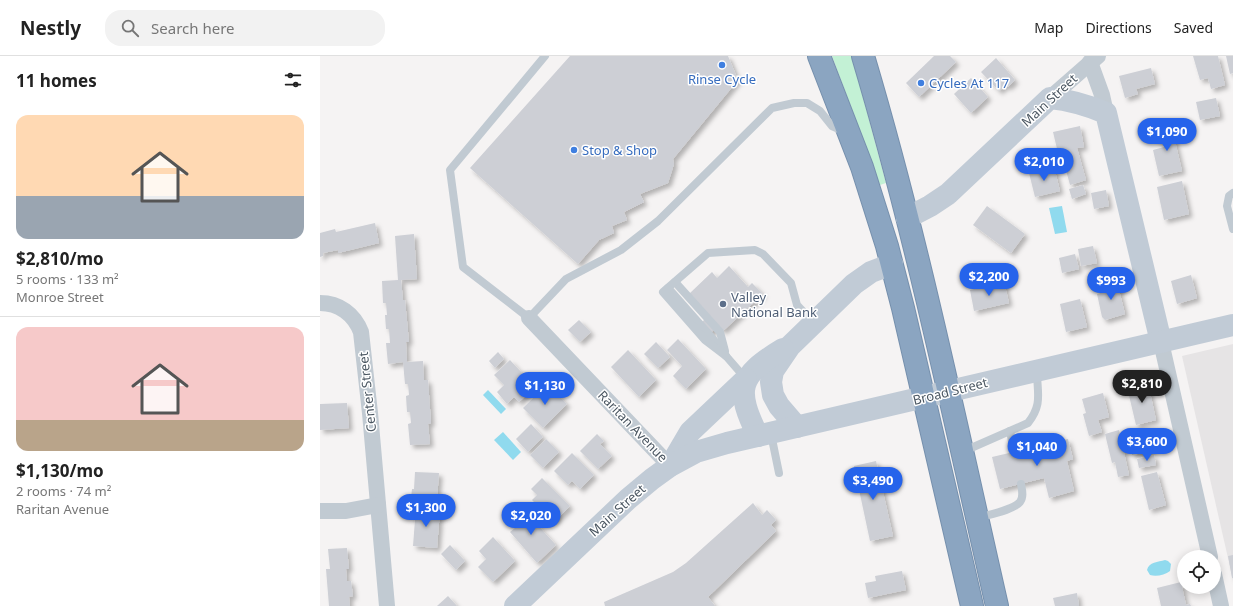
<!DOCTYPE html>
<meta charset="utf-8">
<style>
body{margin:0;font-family:"Noto Sans",sans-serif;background:#f2f2f2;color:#222;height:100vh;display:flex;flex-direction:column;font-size:15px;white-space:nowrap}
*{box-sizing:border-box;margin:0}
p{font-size:13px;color:#767676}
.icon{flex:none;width:22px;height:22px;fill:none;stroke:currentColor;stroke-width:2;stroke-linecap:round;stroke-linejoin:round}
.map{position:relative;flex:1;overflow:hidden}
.side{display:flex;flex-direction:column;background:#fff;width:320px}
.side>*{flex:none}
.tools{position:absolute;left:857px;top:494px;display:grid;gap:8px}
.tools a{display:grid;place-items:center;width:44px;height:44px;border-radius:50%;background:#fff;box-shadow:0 2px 10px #0003;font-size:20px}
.price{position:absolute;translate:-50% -34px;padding:0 9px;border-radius:14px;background:#2563eb;color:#fff;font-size:13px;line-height:26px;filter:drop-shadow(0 1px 2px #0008)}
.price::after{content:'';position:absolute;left:50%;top:24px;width:12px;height:9px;margin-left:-6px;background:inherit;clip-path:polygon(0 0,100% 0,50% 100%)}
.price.current{background:#222;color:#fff}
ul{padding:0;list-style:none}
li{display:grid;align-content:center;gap:8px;height:212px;padding:0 16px}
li+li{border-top:1px solid #e0e0e0}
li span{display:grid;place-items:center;height:124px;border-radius:12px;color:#555}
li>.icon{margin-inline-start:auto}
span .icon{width:72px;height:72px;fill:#fffc;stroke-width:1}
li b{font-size:17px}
h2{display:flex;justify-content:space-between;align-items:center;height:48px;padding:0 16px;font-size:17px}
header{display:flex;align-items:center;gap:24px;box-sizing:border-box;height:56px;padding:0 20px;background:#fff;border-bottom:1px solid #e0e0e0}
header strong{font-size:19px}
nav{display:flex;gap:22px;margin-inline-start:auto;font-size:14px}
.search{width:280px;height:36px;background:#f2f2f2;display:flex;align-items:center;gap:10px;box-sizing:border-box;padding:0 14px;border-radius:16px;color:#767676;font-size:15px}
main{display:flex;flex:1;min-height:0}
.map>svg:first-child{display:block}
.education{fill:#e6e4e5}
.green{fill:#c3f1d5}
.water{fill:#90daee}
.building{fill:#cdcfd5;filter:url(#shadow)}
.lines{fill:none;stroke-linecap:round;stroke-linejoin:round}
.highway-casing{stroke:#7690ad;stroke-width:24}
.lane{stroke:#c1cad2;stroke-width:8}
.street{stroke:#c1cad2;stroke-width:16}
.secondary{stroke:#c1cbd6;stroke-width:22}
.highway{stroke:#8ba5c1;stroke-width:22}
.shop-dot{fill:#3f7fe0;stroke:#fff;stroke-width:1.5}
.service-dot{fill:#5c6f8a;stroke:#fff;stroke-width:1.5}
.labels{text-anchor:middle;stroke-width:3;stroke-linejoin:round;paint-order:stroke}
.shop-label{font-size:13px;fill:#366cbe;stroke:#fff;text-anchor:start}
.street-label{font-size:13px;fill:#4a5661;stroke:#fff}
.service-label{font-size:13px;fill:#4e5e75;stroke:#fff;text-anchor:start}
</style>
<header>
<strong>Nestly</strong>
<div class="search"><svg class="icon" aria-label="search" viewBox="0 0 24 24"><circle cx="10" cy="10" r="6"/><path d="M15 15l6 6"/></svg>Search here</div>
<nav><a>Map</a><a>Directions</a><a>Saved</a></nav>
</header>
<main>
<section class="side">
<h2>11 homes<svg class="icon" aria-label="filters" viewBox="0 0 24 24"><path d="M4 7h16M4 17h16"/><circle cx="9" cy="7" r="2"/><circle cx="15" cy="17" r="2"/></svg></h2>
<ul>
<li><span style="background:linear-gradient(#ffd9b3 65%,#9aa5b1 0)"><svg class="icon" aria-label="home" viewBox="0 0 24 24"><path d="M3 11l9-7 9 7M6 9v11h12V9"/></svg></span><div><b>$2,810/mo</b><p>5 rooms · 133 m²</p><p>Monroe Street</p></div></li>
<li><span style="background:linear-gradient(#f6c9c9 75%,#b9a48a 0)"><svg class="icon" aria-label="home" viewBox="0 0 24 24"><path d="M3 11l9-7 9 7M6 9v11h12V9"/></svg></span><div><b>$1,130/mo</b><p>2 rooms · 74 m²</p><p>Raritan Avenue</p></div></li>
</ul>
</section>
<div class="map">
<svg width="913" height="550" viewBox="0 0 913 550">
<defs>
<filter id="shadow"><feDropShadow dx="3.5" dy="3.5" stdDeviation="2" flood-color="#0004"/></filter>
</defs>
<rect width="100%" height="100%" fill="#f5f3f3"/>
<polygon class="education" points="913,288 913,524 862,300"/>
<polygon class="green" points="512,0 532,0 566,127 560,129"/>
<g class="water">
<polygon points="742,150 747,176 735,178 729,152"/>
<polygon points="168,334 186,353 181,358 163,339"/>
<polygon points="183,376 201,396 193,404 174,384"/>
<path d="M845,504L848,505L851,508L850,515C845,519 836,521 830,519L827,514C829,506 838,506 845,504Z"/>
</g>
<g class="building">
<polygon points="250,0 408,0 418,24 353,103 354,108 348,127 320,138 324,146 304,156 307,164 292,170 294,177 279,184 258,208 150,112"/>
<polygon points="614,0 630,0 636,6 599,41 586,27"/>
<polygon points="873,0 898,0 905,29 891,33 888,22 880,24"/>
<polygon points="906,0 913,0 913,17 910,18"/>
<polygon points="676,2 695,24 688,31 686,29 679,35 661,16"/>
<polygon points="831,12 835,28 816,33 818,38 805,42 799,20"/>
<polygon points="651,22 668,41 651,57 634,38"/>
<polygon points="896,42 900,60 880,64 876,46"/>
<polygon points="851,68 862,115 839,120 833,94 844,91 842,83 836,85 834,72"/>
<polygon points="760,70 764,91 757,92 766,124 750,129 743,103 749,101 748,95 738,97 733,76"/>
<polygon points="734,111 740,135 715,141 709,117"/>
<polygon points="862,125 869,158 844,164 837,131"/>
<polygon points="763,129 766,138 752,143 749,133"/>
<polygon points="786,134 789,150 774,153 771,137"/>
<polygon points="667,150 705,178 691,197 653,169"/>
<polygon points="55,167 59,187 18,197 18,194 3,197 3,200 0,201 0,177 15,173 16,176"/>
<polygon points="94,178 97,223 81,224 83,244 85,244 89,286 86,286 87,306 103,305 104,324 108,324 111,367 108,368 110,388 90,389 88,368 91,367 90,356 87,356 86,340 89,339 88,328 85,328 83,306 68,308 66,287 70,287 69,273 66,273 65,259 67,259 66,247 63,247 62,225 78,224 75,180"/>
<polygon points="773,190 777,207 761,210 758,193"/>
<polygon points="755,198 759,213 742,217 739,202"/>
<polygon points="409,210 428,231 432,227 443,238 403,275 398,270 387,280 378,270 389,259 369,238 392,216 397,222"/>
<polygon points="871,219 877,242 857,248 851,225"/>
<polygon points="799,224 802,233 799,234 805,258 785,264 782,261 777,238 784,236 782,228"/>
<polygon points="684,226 689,247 654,255 650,234"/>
<polygon points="760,243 767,271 746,276 740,248"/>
<polygon points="259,264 271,276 260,286 248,274"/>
<polygon points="358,283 386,313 366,333 353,320 362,310 347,294"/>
<polygon points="336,286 350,301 338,312 324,298"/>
<polygon points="308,294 336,324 319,341 291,311"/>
<polygon points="178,296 184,303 175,312 169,305"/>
<polygon points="190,304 215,331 199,346 194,341 187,348 177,336 184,329 174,319"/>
<polygon points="828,327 836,364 816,369 807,331"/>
<polygon points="227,328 247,348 223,372 203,352"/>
<polygon points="783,337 789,361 778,364 782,376 769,380 763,358 766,357 762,343"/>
<polygon points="27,347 29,372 0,374 0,348"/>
<polygon points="211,368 223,381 208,396 196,383"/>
<polygon points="799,374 809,419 798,421 795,406 792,407 785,378"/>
<polygon points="277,378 284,385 280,388 292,400 278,413 260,395"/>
<polygon points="830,379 833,395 812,399 809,384"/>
<polygon points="226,383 239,396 223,412 210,399"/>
<polygon points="748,383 753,403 747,405 754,435 729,442 724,422 680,433 672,401"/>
<polygon points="252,397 274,419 260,433 252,425 248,429 234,415"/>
<polygon points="834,399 836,409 819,412 817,403"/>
<polygon points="556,405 573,480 550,485 534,410"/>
<polygon points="95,416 119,417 117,443 91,442 92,433 94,433"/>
<polygon points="837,416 846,449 829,454 821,420"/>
<polygon points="222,422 250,450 234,466 212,444 217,439 211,433"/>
<polygon points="433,447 442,459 447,454 456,464 451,469 456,475 388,541 395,550 285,550 284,546 353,516 366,507"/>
<polygon points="93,453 120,455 117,492 93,490 95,464 92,464"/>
<polygon points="203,453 236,489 217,507 190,476 195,472 189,466"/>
<polygon points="173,481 195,505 173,526 158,511 166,503 159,495"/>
<polygon points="130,489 145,505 136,514 121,498"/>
<polygon points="27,492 29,513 26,513 27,525 31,525 33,540 29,541 30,550 9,550 6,513 10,513 8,493"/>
<polygon points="913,499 913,522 912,522 908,500"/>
<polygon points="582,515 586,534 548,542 545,527 556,525 555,520"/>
<polygon points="861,526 866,549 870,548 871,550 841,550 837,532"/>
<polygon points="757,537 759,550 735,550 733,542"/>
<polygon points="128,540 137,550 117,550"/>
</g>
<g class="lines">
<g class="highway-casing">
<g id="highway">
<polyline points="499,0 542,111 567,190 583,252 652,550"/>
<path d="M543,0C597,181 635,366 677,550"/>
</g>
</g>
<g class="lane">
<polyline points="225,0 130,114 143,211 209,262 246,223 301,194 338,165 452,52 474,47 487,47 500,55 512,70 523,75"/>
<polyline points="913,137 909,140 907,150 913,173"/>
<polyline points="355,226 400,276 405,295"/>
<polyline points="348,232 393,283 406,300 426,323"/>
<polyline points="406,300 385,284 343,236 388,197 435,194 443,198 471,227 477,249 493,266"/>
<polyline points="690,375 694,396"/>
<polyline points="451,378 459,417"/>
<path d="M642,396L708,367C723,348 717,337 717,315"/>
<path d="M658,462C667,459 694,454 700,446C704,441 702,434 701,428"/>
</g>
<g class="street">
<polyline points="770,6 782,39 786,57"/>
<polyline points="730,42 778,0"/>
<path d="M0,247C19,247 34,258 41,276L50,357L67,550"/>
<polyline points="209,262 350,410"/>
<polyline points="841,286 890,501"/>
<polyline points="0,455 26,455 58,449"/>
<polyline points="894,518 901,550"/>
</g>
<g class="secondary">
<path d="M587,162L610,150L628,138L730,42C750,44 767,49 786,57L841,286"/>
<polyline points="477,371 459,350 453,339 451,326 453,315 470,290 534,228 551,216 572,208"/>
<path d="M438,380C415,333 418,320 463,293"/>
<polyline points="350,410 370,376 426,323"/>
<polyline points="195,550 308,443 332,423 350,410 376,396 407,387 913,269"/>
</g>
<use href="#highway" class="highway"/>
</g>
<g class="shop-dot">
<circle cx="402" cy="9" r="4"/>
<circle cx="601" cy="27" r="4"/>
<circle cx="254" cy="94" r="4"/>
</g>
<circle class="service-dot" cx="403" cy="248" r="4"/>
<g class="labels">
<g class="shop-label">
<text x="402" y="28" text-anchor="middle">Rinse Cycle</text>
<text x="609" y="32">Cycles At 117</text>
<text x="262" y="99">Stop &amp; Shop</text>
</g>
<g class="street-label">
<text transform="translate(729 44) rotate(-43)" y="5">Main Street</text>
<text transform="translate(630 335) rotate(-14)" y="5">Broad Street</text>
<text transform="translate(47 336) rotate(-96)" y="5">Center Street</text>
<text transform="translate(313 370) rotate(46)" y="5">Raritan Avenue</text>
<text transform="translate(297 454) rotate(-42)" y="5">Main Street</text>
</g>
<g class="service-label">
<text x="411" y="246">Valley<tspan x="411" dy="15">National Bank</tspan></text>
</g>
</g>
</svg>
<div class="tools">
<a><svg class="icon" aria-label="locate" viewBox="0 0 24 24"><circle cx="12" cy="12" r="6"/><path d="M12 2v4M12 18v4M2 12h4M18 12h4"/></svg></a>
</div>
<b class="price" style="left:847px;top:96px">$1,090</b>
<b class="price" style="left:724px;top:126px">$2,010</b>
<b class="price" style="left:669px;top:241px">$2,200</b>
<b class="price" style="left:791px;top:245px">$993</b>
<b class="price current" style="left:822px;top:348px">$2,810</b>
<b class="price" style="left:225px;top:350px">$1,130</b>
<b class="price" style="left:827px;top:406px">$3,600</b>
<b class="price" style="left:717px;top:411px">$1,040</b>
<b class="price" style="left:553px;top:445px">$3,490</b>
<b class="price" style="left:106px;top:472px">$1,300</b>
<b class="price" style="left:211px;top:480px">$2,020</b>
</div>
</main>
